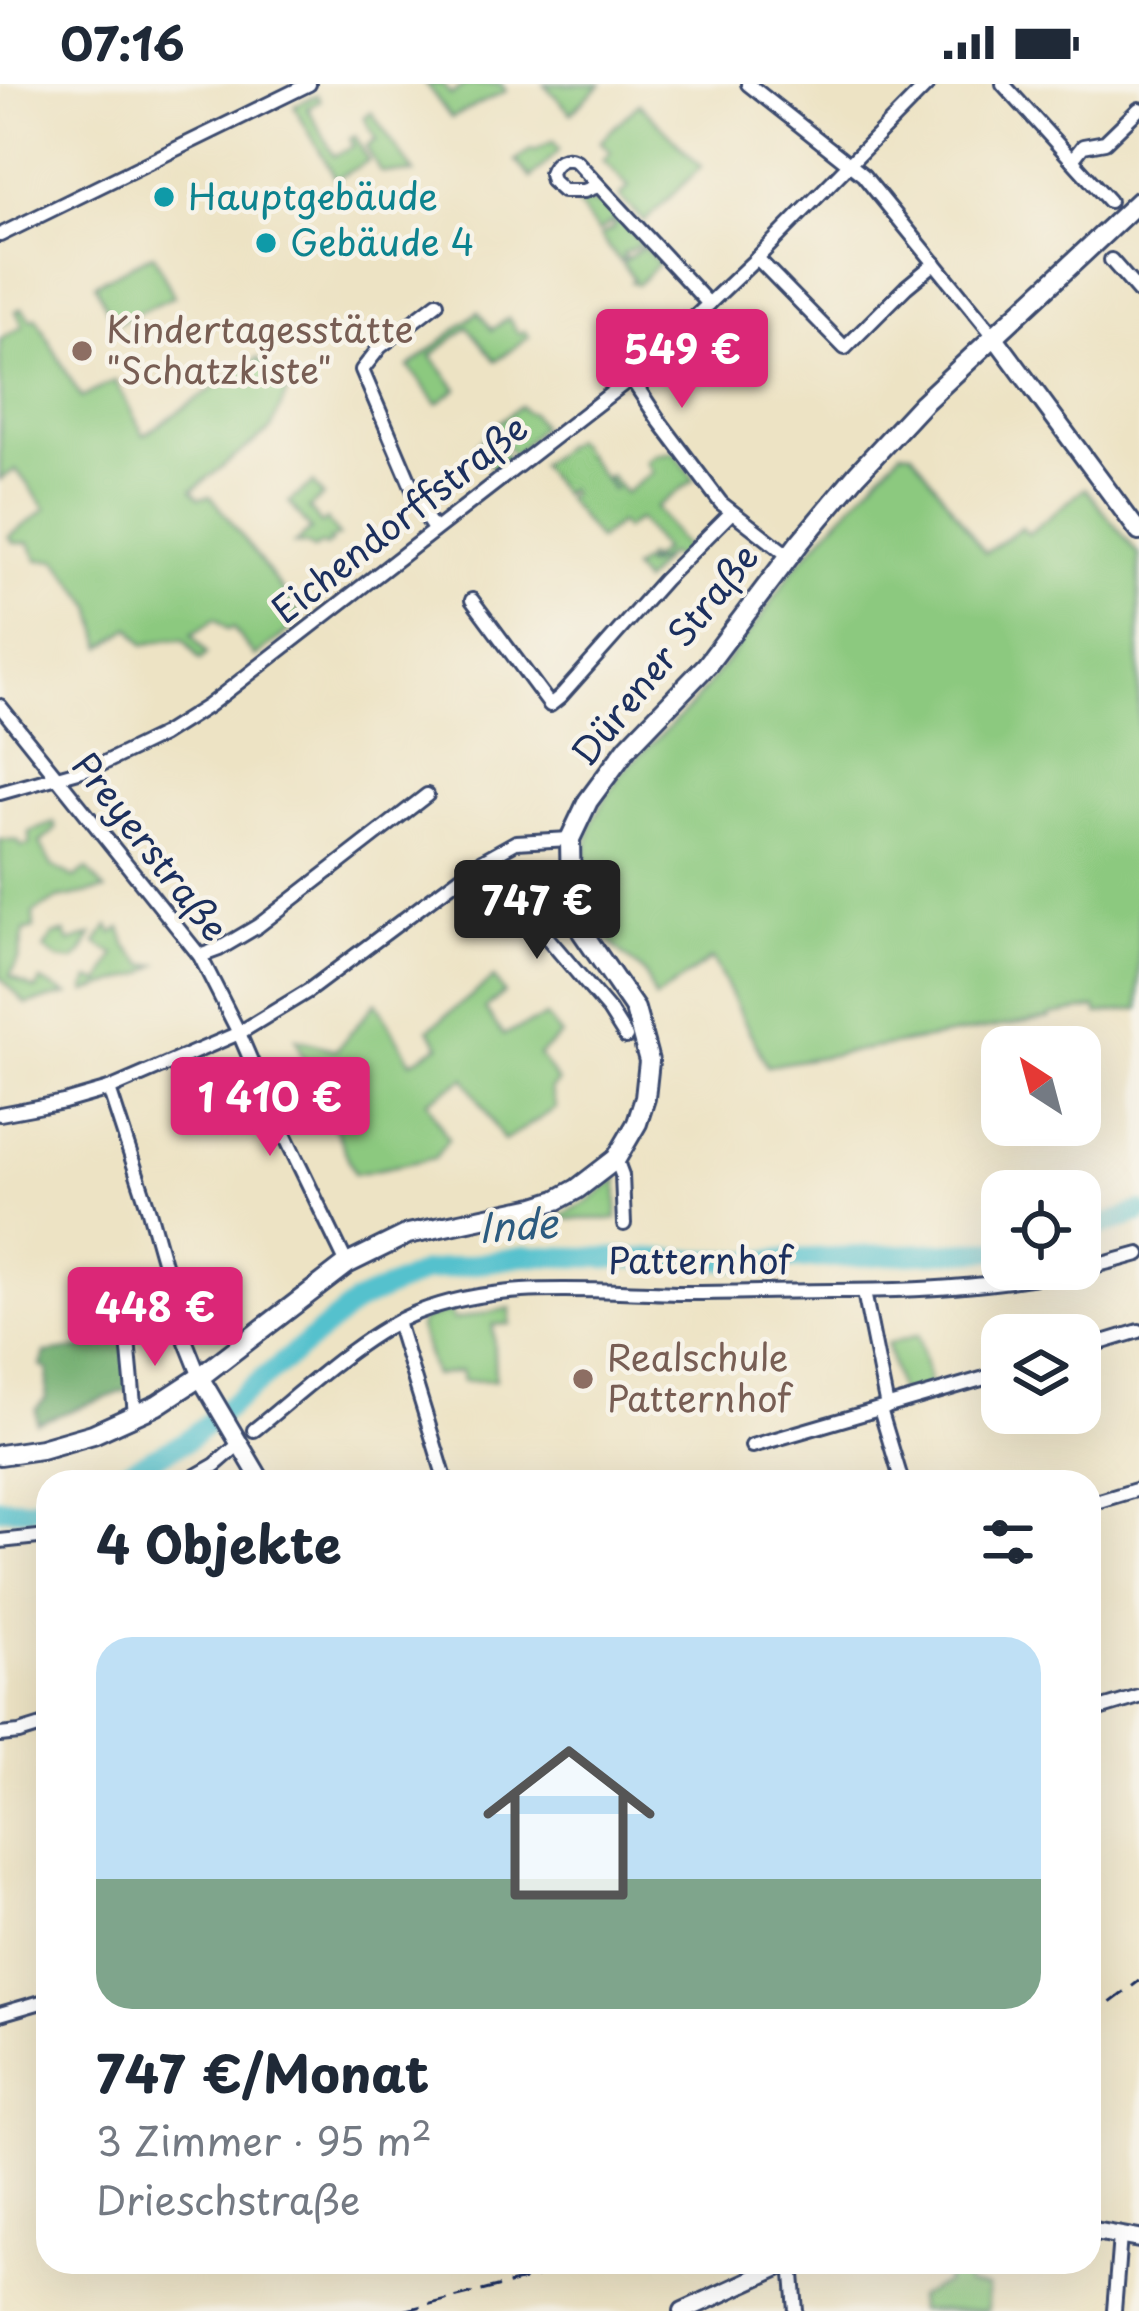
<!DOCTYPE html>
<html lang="de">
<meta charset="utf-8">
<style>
body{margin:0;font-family:"Playpen Sans",sans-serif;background:#f6f6f7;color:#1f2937;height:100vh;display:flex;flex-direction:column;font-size:45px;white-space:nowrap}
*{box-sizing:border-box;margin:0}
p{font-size:39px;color:#747a83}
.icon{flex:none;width:66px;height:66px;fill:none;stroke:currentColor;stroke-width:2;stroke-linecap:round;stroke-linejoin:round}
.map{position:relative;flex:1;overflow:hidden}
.details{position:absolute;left:36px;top:1386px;width:1065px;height:804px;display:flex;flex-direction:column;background:#fff;border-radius:36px;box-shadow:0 12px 48px #0002}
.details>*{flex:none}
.needle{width:78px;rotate:324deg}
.controls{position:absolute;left:981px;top:942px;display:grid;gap:24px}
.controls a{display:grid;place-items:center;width:120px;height:120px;border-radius:24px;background:#fff;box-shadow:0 12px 48px #0002;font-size:60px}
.price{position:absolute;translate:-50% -102px;padding:0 27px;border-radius:12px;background:#db2777;color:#fff;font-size:39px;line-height:78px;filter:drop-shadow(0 3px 6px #0008)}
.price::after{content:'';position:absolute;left:50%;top:72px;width:36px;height:27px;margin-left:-18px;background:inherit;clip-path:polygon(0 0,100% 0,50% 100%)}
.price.current{background:#222;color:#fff}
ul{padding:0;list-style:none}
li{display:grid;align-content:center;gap:24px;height:636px;padding:0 60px}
li span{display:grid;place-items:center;height:372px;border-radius:36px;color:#555}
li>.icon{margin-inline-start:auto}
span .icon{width:216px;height:216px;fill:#fffc;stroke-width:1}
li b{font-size:51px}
h2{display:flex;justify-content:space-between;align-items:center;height:144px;padding:0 60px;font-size:51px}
.status{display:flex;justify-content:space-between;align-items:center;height:84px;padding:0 60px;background:#fff;direction:ltr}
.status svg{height:33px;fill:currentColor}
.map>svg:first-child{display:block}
.green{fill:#8cc97f;stroke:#547c6e;stroke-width:3}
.forest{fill:#71ad6e;stroke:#466e66;stroke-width:3}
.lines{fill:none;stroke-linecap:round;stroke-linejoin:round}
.river{stroke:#55c1cd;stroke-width:21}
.minor-casing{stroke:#3a4a6d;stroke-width:18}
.secondary-casing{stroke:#3a4a6d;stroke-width:22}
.primary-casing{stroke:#3a4a6d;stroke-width:24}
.minor{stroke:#fff;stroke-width:12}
.secondary{stroke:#fff;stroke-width:16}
.primary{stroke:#fff;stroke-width:18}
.rail{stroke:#1b2f5e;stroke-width:3;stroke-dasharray:18 9;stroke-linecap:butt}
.culture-dot{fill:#0f9aa8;stroke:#f7f3e8;stroke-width:4.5}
.education-dot{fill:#8d6e63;stroke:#f7f3e8;stroke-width:4.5}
.labels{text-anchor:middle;stroke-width:9;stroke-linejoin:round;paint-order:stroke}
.culture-label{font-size:36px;fill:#0d838f;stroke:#f7f3e8;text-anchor:start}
.education-label{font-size:36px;fill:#785e54;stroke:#f7f3e8;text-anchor:start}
.street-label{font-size:36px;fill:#1b2f5e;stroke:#f7f3e8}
.water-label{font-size:39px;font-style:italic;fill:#2c5b7f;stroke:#f7f3e8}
</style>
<div class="status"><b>07:16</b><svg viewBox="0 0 49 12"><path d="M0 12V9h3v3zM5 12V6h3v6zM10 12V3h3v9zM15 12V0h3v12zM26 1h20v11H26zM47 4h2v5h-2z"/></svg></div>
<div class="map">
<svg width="1139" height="2227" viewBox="0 0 1139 2227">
<rect width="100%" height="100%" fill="#f7f3e8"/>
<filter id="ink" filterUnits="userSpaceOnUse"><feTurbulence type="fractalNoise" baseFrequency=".00833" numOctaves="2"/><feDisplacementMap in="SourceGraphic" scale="24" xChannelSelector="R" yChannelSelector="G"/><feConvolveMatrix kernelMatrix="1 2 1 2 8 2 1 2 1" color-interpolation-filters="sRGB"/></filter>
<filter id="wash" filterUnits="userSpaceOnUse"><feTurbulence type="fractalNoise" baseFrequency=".004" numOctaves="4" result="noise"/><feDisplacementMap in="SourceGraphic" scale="48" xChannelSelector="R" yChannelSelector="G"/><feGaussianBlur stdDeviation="2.7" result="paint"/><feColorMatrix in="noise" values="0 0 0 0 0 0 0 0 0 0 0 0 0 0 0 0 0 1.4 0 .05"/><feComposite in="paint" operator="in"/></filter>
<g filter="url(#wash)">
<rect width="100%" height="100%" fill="#ede3c4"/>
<g class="green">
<polygon points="426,0 442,0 451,11 465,0 501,0 506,7 451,34"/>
<polygon points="544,0 601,0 571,29"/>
<polygon points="317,11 320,17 308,24 334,72 353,62 350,54 355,52 368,77 336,95 294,22"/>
<polygon points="639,19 701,83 644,138 620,113 629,103 603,76 611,68 600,57"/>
<polygon points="371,28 414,89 381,88 366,63 376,56 364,33"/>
<polygon points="553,57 559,65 558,68 531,94 516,77 531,65 534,67"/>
<polygon points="579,117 602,120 617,134 598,148 578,121"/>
<polygon points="620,136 641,160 623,170 625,173 619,177 600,152 614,144 613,141"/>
<polygon points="643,163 659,179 637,201 631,198 634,195 622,179"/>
<polygon points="153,170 174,212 114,240 95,200"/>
<polygon points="22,224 31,236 36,233 81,314 115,297 144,351 258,274 287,308 271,345 192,406 199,414 210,412 216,418 300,530 297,540 255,573 233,544 228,546 215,535 192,550 207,570 200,576 184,555 168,555 144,561 131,543 103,563 93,523 57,476 38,476 29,459 14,459 9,453 46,425 16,385 0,396 0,256 23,242 16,227"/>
<polygon points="478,228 492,246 508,234 519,250 524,247 529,253 496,277 468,243 431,272 457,305 437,320 409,283"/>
<polygon points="520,322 525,328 531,329 541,342 514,371 492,343"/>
<polygon points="490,350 509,375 494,386 476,361"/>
<polygon points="573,355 612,405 614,404 606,394 610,391 625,409 653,388 646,378 654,371 675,368 694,396 656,423 687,467 679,476 669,470 664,473 664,474 643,499 632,485 641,478 646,482 663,475 648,479 644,476 647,473 650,476 663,466 639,435 624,445 619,439 598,456 565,414 571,409 568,405 562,410 539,381"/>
<polygon points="901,367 912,368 985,469 1022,443 1028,450 1085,404 1139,471 1139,925 1098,930 1096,924 1051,931 1050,934 767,982 712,874 655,915 645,890 616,864 593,838 584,811 582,783 593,736 620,690 691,622 760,535 794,484"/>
<polygon points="313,399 323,412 309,424 321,440 327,436 339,452 329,456 331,459 325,463 322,460 314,465 305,460 294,460 311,446 289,418"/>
<polygon points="54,739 56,745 40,759 52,782 74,794 87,785 105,806 58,815 33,829 34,844 24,847 19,874 10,892 36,906 41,897 68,911 26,920 0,893 0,756 18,757 22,763 30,760 30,748"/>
<polygon points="108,842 113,849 121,844 127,863 145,881 157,881 144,890 86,908 85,904 90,895 101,899 115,871 96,859"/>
<polygon points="65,849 69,858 92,851 82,869 74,877 58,875 44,865 53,851"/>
<polygon points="494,894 504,909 485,925 503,951 546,933 561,951 539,971 558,998 550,1005 556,1024 504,1057 465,994 427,1017 448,1055 435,1074 355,1090 327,1025 338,1019 324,993 311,996 296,955 336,966 376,918 411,978 440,961 429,945"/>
<polygon points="618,1095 617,1135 554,1135 591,1116"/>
<polygon points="510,1224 510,1240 493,1241 495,1296 463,1297 461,1287 434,1292 419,1243 422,1236 450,1227 453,1236"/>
<polygon points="918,1251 930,1301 906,1309 899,1307 887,1260"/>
<polygon points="947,2178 968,2178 967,2201 987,2204 987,2227 918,2227 917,2213 946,2199"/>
</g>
<polygon class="forest" points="121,1252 125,1257 130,1305 37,1339 36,1325 46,1314 48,1286 41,1282 45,1269 98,1262 100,1253"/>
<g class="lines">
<g class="river">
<polyline points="1080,1147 1117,1137 1139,1128"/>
<polyline points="105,1398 185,1358 357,1218 424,1188 525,1172 752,1177 1002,1166"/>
<polyline points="0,1424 31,1425 48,1419"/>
</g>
</g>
</g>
<g filter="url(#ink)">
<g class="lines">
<g class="minor-casing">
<g id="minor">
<polyline points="748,0 863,91 994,252"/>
<polyline points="1003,0 1072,76 1083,62 1105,58 1139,25"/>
<polyline points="1072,76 1109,117"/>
<path d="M598,102L584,107H563L552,97L550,89C554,78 564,71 576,77L709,220"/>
<polyline points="0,151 309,0"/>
<polyline points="757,174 845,264 906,203 935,179"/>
<polyline points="1111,176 1139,208"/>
<polyline points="631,294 660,338 721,419 789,472"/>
<polyline points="434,445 423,429 362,286 380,263 437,219"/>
<polyline points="472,516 550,621 560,613 664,496 731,429"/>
<polyline points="0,622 200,872 239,949 270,1021 347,1180"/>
<polyline points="0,709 100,681 162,651 208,622 631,294 757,174 928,0"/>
<polyline points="482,777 609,926 626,953"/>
<polyline points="200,872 219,865 258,842 427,711"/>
<polyline points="109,1005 149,1127 186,1258 200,1293"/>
<polyline points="0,1030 64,1018 109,1005 239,949 308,907 482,777 516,758 570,755"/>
<polyline points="616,1075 622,1091 624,1140"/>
<polyline points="864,1208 887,1323"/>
<polyline points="397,1238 446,1398"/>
<polyline points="127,1245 135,1331"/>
<polyline points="1080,1265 1139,1247"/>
<polyline points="880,1325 902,1398"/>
<path d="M254,1346C299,1310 364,1249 416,1229C502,1195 597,1208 687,1209C735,1209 784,1207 833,1207C937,1207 1039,1200 1139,1170"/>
<polyline points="752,1362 1002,1289"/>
<polyline points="185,1398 215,1381 238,1361"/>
<polyline points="1089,1420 1139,1405"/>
<polyline points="0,1457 48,1452"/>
<polyline points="1089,1628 1139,1613"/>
<polyline points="0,1651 19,1649 48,1640"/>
<polyline points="0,1930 48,1916"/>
<polyline points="792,2178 796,2227"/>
<polyline points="1114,2227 1120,2152"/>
</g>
</g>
<g class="secondary-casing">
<g id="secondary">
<polyline points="994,252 1139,448"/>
<polyline points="200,1293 262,1398"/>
<polyline points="1089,2146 1139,2155"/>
<polyline points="683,2227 790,2178"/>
</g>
</g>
<g class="primary-casing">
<polyline id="primary" points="0,1371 41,1365 93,1350 157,1321 200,1293 347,1180 408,1150 535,1123 557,1116 577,1105 616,1075 637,1039 645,1014 649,977 635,925 582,848 571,815 570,755 588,717 628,663 707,581 800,458 857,390 923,319 1139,117"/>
</g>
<use href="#minor" class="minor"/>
<use href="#secondary" class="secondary"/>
<use href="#primary" class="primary"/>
<g class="rail">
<polyline points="1089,1935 1139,1897"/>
<polyline points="403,2227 595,2178"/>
</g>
</g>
</g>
<g class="culture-dot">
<circle cx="164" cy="113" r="12"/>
<circle cx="266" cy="159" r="12"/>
</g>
<g class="education-dot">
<circle cx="82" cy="267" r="12"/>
<circle cx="583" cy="1295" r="12"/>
</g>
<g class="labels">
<g class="culture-label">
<text x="188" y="126">Hauptgebäude</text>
<text x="290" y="172">Gebäude 4</text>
</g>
<g class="education-label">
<text x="106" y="259">Kindertagesstätte<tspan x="106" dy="41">"Schatzkiste"</tspan></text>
<text x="607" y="1287">Realschule<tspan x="607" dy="41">Patternhof</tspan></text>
</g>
<g class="street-label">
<text transform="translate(400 435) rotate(-38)" y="13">Eichendorffstraße</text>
<text transform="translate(665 571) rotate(-51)" y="13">Dürener Straße</text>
<text transform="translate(150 763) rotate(52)" y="13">Preyerstraße</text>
<text x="700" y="1190">Patternhof</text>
</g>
<g class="water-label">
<text transform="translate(518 1142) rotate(-4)" y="14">Inde</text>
</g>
</g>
</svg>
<div class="controls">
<a><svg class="needle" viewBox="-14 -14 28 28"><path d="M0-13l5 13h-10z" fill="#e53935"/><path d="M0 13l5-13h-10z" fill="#747a83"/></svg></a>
<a><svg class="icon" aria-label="locate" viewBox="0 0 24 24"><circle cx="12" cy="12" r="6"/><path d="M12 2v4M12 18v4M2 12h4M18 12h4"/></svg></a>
<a><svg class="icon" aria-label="layers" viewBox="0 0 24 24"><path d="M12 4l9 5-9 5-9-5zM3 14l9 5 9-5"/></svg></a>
</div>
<b class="price" style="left:682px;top:327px">549 €</b>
<b class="price current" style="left:537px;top:878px">747 €</b>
<b class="price" style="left:270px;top:1075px">1 410 €</b>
<b class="price" style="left:155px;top:1285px">448 €</b>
<section class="details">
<h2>4 Objekte<svg class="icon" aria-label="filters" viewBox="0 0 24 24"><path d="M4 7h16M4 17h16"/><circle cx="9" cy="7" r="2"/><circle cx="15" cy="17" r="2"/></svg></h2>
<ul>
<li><span style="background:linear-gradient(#bfe0f5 65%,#7fa58c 0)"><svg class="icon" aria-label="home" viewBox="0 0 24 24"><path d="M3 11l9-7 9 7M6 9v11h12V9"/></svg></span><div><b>747 €/Monat</b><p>3 Zimmer · 95 m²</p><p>Drieschstraße</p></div></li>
</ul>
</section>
</div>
